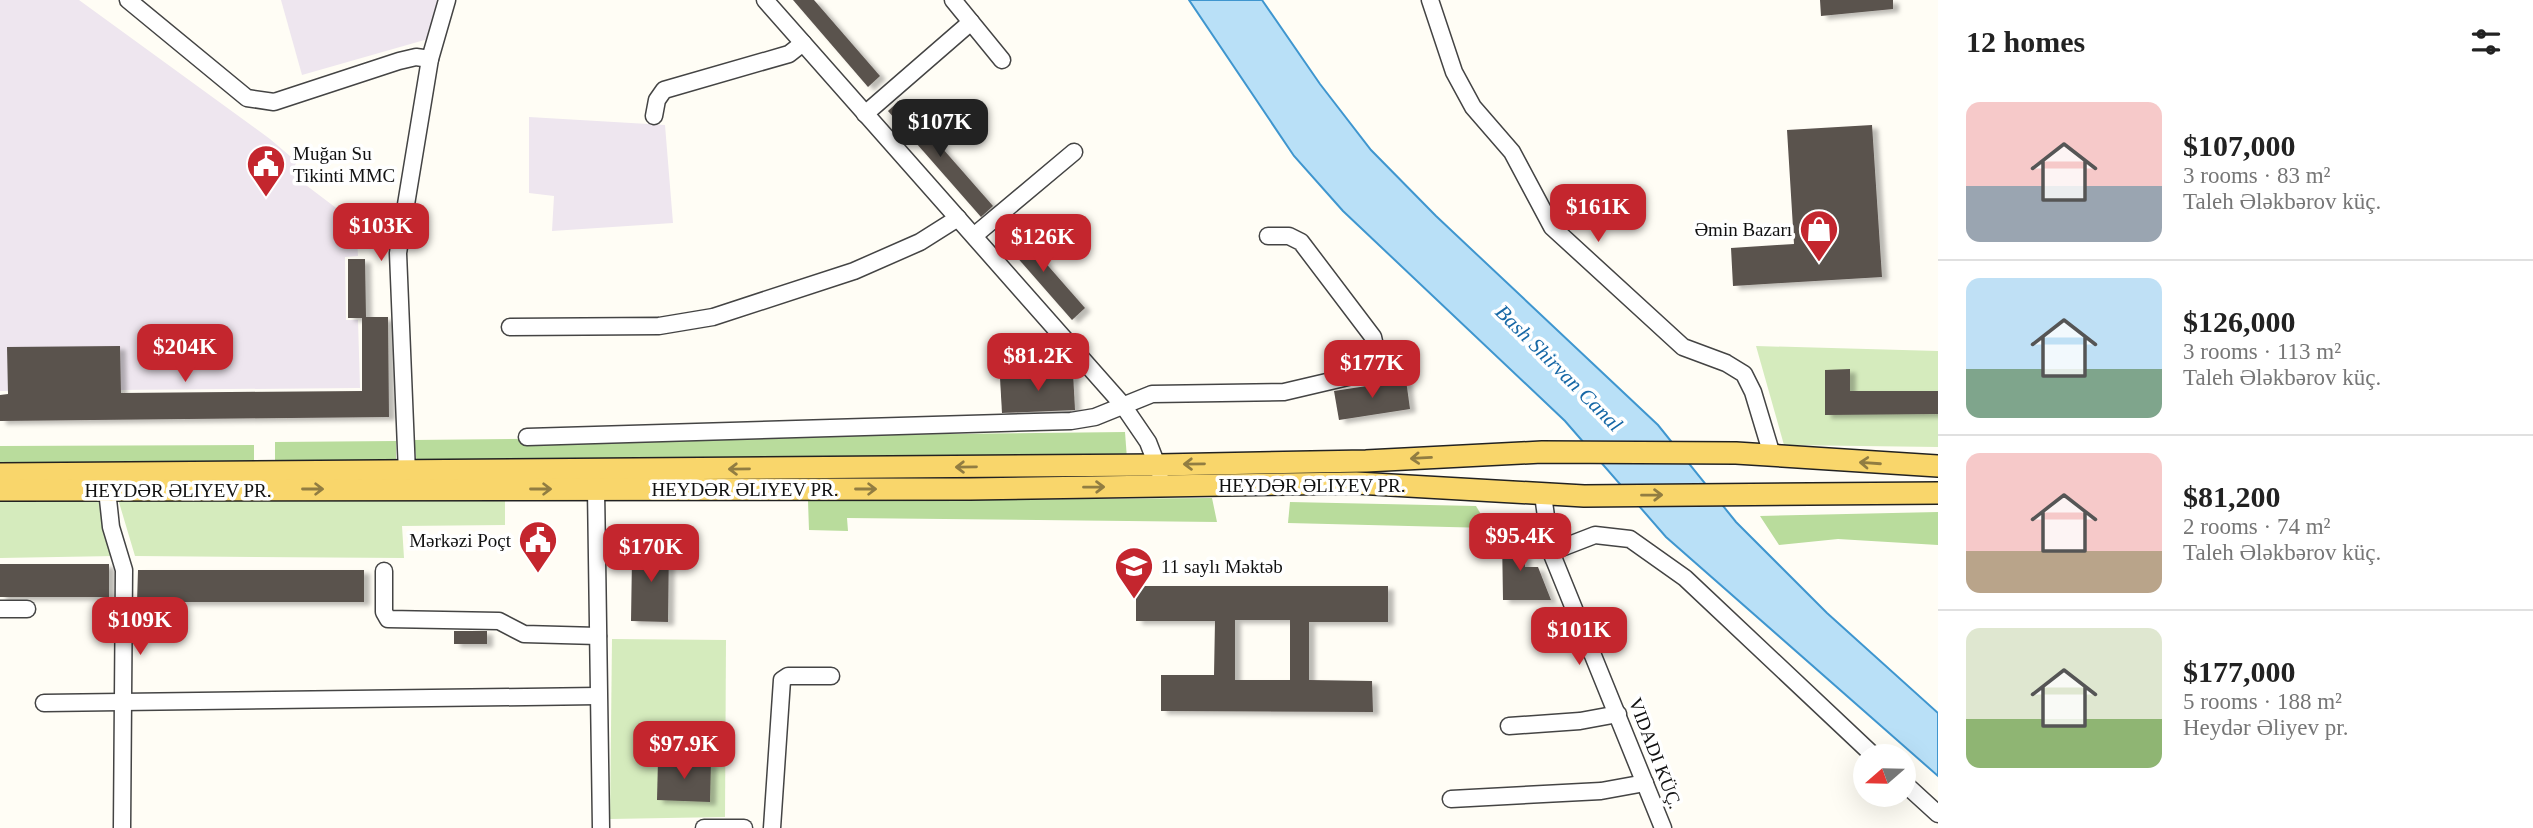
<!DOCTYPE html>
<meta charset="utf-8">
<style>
body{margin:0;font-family:Georgia,serif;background:#f2f2f2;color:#222;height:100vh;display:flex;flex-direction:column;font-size:26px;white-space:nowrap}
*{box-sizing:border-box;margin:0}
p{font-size:23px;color:#767676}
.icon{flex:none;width:38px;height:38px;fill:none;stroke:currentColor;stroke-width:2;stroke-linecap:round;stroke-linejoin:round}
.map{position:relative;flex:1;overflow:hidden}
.drawer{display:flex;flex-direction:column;background:#fff;width:595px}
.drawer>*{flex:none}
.needle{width:46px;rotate:250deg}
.controls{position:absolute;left:1853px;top:744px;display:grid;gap:14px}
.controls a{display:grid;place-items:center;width:63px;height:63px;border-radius:50%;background:#fff;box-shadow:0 7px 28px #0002;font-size:35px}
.price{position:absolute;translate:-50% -60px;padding:0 16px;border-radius:14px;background:#c4262e;color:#fff;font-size:23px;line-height:46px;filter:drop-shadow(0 2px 4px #0008)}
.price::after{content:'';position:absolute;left:50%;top:42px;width:21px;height:16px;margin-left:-10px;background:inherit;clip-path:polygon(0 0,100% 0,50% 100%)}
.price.active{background:#222;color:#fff}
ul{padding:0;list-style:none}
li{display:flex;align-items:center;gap:21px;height:175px;padding:0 28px}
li+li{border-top:2px solid #e0e0e0}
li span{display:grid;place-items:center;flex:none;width:196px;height:140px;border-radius:14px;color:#555}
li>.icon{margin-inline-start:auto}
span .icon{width:84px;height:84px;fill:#fffc;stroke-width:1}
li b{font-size:30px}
h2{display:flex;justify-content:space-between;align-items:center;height:84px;padding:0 28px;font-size:30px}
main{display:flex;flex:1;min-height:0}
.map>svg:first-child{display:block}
.industrial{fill:#eee6ef}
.green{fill:#d5ebbd}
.forest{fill:#b9dc9c}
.water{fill:#b9e0f7;stroke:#3f96cf;stroke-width:2}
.building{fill:#5a524d;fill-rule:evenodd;filter:url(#shadow)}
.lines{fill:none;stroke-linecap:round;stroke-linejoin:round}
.minor-casing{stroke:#444;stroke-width:19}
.major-casing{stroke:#222;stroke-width:24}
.minor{stroke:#fff;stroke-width:16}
.major{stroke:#f9d66b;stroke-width:21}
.oneway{stroke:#917d42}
.labels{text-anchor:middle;stroke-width:7;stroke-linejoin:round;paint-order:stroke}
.poi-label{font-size:19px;fill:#111;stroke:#fff;text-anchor:start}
.street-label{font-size:19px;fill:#111;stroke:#fff}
.water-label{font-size:21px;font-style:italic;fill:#1768a6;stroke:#fff}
</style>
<main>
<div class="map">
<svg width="1938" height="828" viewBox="0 0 1938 828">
<defs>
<filter id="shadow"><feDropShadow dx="6" dy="3.5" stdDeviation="2" flood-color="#0004"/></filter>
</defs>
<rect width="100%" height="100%" fill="#fffdf5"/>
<g class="industrial">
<polygon points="0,0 79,0 270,139 297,162 290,173 356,223 358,256 345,257 346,320 358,320 360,388 0,391"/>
<polygon points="281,0 438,0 428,39 302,75"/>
<polygon points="529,117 665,125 673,223 552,231 554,196 529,193"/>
</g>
<g class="green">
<polygon points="1756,346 1938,351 1938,447 1784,445"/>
<polygon points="98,497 115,556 0,558 0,498"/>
<polygon points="505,498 505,525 402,526 404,558 135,556 118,499"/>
<polygon points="612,639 726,640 725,817 610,819"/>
</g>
<g class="forest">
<polygon points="1125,432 1127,459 417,465 414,440"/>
<polygon points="396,441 396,464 275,465 275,442"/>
<polygon points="254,445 254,464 0,465 0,446"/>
<polygon points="1212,498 1217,522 847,518 848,531 809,530 808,501"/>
<polygon points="1290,502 1476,506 1489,528 1288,523"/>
<polygon points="1938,512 1938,545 1838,539 1779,545 1760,516"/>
</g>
<polygon class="water" points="1189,0 1262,0 1320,84 1371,150 1436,216 1658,425 1736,522 1827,613 1938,713 1938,776 1666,537 1565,421 1343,211 1294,156"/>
<g class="building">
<polygon points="793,0 814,0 880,76 868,87"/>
<polygon points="1820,0 1893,0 1893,9 1821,16"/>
<polygon points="900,100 993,206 981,217 888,111"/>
<polygon points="1872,125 1882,277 1733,286 1731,248 1794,244 1787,130"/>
<polygon points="1014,227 1085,308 1072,320 1001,239"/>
<polygon points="348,259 365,259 366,317 388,317 389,417 0,421 0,395 8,394 7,347 120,346 121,393 362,391 362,318 348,318"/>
<polygon points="1850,369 1850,391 1938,391 1938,414 1825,415 1825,370"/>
<polygon points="1073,373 1075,410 1002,413 1000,378"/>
<polygon points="1406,380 1410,409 1339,420 1334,391"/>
<polygon points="1525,536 1525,567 1538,567 1551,600 1503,600 1502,537"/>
<polygon points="642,543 669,544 668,622 631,621 632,558 642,559"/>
<rect x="0" y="564" width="109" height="33"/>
<polygon points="138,570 364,570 364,602 137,602"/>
<path d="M1136,586H1388V622H1309V680L1372,681L1373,712L1161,711V675H1214L1215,621H1136ZM1235,620H1290V680H1235Z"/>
<rect x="454" y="631" width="33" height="13"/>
<polygon points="658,760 711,762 710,802 657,800"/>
</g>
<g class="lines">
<g class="minor-casing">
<g id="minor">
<polyline points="128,0 247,98 274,102 399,61 416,57 430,59 447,0"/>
<polyline points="765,0 1122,404 1148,442 1160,473"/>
<polyline points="953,0 1002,60"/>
<polyline points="1430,0 1454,72 1473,107 1512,152 1552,227 1683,347 1726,363 1744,374 1753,392 1772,455"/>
<polyline points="865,114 971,22"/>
<polyline points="654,116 657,100 664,90 789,54 803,43"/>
<polyline points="975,235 1074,152"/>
<polyline points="510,327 659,326 713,317 854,271 920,242 958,218"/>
<path d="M527,437L1071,421L1095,417L1152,394L1284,392L1365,373C1377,362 1377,353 1373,337L1301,242L1289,236H1268"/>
<polyline points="407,473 398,253 430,59"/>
<polyline points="596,489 601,828"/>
<polyline points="107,490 111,527 124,570 122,828"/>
<polyline points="1543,495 1551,552 1663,828"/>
<polyline points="1551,552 1595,535 1630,539 1685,578 1874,756"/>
<polyline points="384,571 384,612 388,619 499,621 524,634 598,636"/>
<polyline points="0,609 27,609"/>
<polyline points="44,703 598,696"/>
<polyline points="1509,726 1580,721 1618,714"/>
<polyline points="1904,783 1938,814"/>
<polyline points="1451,799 1601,791 1645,783"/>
<polyline points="704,828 744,828"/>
<polyline points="772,828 782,680 788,676 831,676"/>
</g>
</g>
<g class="major-casing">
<g id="major">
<polyline points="0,474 1159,465 1366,461 1542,452 1736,453 1938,466"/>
<polyline points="0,490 970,489 1356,483 1584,496 1938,493"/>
</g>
</g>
<use href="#minor" class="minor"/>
<use href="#major" class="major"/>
</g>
<defs><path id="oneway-shaft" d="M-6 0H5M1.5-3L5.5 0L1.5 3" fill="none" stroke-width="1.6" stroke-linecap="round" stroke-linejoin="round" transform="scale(1.75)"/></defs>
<g class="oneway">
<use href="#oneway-shaft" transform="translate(1421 458) rotate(177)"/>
<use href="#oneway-shaft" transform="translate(1870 463) rotate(-176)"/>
<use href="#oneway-shaft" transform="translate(1194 464) rotate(179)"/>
<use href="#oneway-shaft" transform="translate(966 467) rotate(179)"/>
<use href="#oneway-shaft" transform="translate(739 469) rotate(179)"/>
<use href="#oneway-shaft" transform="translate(1094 487) rotate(-1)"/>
<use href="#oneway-shaft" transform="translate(313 489)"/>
<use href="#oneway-shaft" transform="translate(541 489)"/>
<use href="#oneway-shaft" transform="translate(866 489)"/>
<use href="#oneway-shaft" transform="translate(1652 495) rotate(-1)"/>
</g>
<defs>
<g id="civic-pin" transform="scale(2.0125)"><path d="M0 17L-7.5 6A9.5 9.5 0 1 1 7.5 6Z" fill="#c4262e" stroke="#fff"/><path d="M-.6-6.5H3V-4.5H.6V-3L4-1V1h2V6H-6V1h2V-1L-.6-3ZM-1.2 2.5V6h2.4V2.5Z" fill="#fff"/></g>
<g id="shop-pin" transform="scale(2.0125)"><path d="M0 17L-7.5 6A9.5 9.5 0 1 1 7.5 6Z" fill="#c4262e" stroke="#fff"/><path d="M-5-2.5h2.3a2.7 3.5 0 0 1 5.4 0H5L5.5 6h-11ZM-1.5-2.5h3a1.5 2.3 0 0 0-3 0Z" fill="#fff"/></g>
<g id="school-pin" transform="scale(2.0125)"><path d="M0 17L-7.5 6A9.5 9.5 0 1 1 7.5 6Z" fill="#c4262e" stroke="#fff"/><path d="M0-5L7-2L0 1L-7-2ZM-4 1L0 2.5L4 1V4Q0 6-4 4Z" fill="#fff"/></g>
</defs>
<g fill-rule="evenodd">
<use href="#civic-pin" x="266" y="164"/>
<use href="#shop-pin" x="1819" y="229"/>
<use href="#civic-pin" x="538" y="540"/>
<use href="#school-pin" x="1134" y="566"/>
</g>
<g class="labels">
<g class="poi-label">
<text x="293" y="160">Muğan Su<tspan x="293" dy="22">Tikinti MMC</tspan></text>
<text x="1792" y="236" text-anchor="end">Əmin Bazarı</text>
<text x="511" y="547" text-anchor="end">Mərkəzi Poçt</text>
<text x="1161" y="573">11 saylı Məktəb</text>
</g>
<g class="street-label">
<text x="1312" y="492">HEYDƏR ƏLIYEV PR.</text>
<text x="745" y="496">HEYDƏR ƏLIYEV PR.</text>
<text x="178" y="497">HEYDƏR ƏLIYEV PR.</text>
<text transform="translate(1656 753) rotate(69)" y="7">VIDADI KÜÇ.</text>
</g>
<g class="water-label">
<text transform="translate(1559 368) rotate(45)" y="7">Bash Shirvan Canal</text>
</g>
</g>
</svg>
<div class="controls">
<a><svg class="needle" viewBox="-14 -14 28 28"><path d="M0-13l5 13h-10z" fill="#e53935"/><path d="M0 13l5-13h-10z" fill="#767676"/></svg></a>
</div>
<b class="price active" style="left:940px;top:159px">$107K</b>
<b class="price" style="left:1598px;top:244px">$161K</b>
<b class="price" style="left:381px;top:263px">$103K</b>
<b class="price" style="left:1043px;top:274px">$126K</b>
<b class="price" style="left:185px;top:384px">$204K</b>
<b class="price" style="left:1038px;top:393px">$81.2K</b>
<b class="price" style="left:1372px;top:400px">$177K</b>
<b class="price" style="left:1520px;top:573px">$95.4K</b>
<b class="price" style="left:651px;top:584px">$170K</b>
<b class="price" style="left:140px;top:657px">$109K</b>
<b class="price" style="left:1579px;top:667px">$101K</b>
<b class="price" style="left:684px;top:781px">$97.9K</b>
</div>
<section class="drawer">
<h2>12 homes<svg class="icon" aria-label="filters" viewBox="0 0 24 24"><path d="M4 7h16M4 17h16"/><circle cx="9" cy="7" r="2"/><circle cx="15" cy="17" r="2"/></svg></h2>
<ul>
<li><span style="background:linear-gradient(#f6c9c9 60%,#9aa5b1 0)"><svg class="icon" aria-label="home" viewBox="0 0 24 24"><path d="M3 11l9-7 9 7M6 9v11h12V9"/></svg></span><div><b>$107,000</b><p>3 rooms · 83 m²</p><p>Taleh Ələkbərov küç.</p></div></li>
<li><span style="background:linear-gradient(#bfe0f5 65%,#7fa58c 0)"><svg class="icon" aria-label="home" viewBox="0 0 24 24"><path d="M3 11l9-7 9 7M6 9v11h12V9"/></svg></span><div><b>$126,000</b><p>3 rooms · 113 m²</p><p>Taleh Ələkbərov küç.</p></div></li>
<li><span style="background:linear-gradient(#f6c9c9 70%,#b9a48a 0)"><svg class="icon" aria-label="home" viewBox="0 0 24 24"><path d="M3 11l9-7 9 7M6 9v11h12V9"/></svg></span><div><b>$81,200</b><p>2 rooms · 74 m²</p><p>Taleh Ələkbərov küç.</p></div></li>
<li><span style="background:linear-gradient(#dfe7d0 65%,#8fb573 0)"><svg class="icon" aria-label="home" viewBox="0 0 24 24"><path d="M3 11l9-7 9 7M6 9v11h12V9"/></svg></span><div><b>$177,000</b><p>5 rooms · 188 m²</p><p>Heydər Əliyev pr.</p></div></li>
</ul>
</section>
</main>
